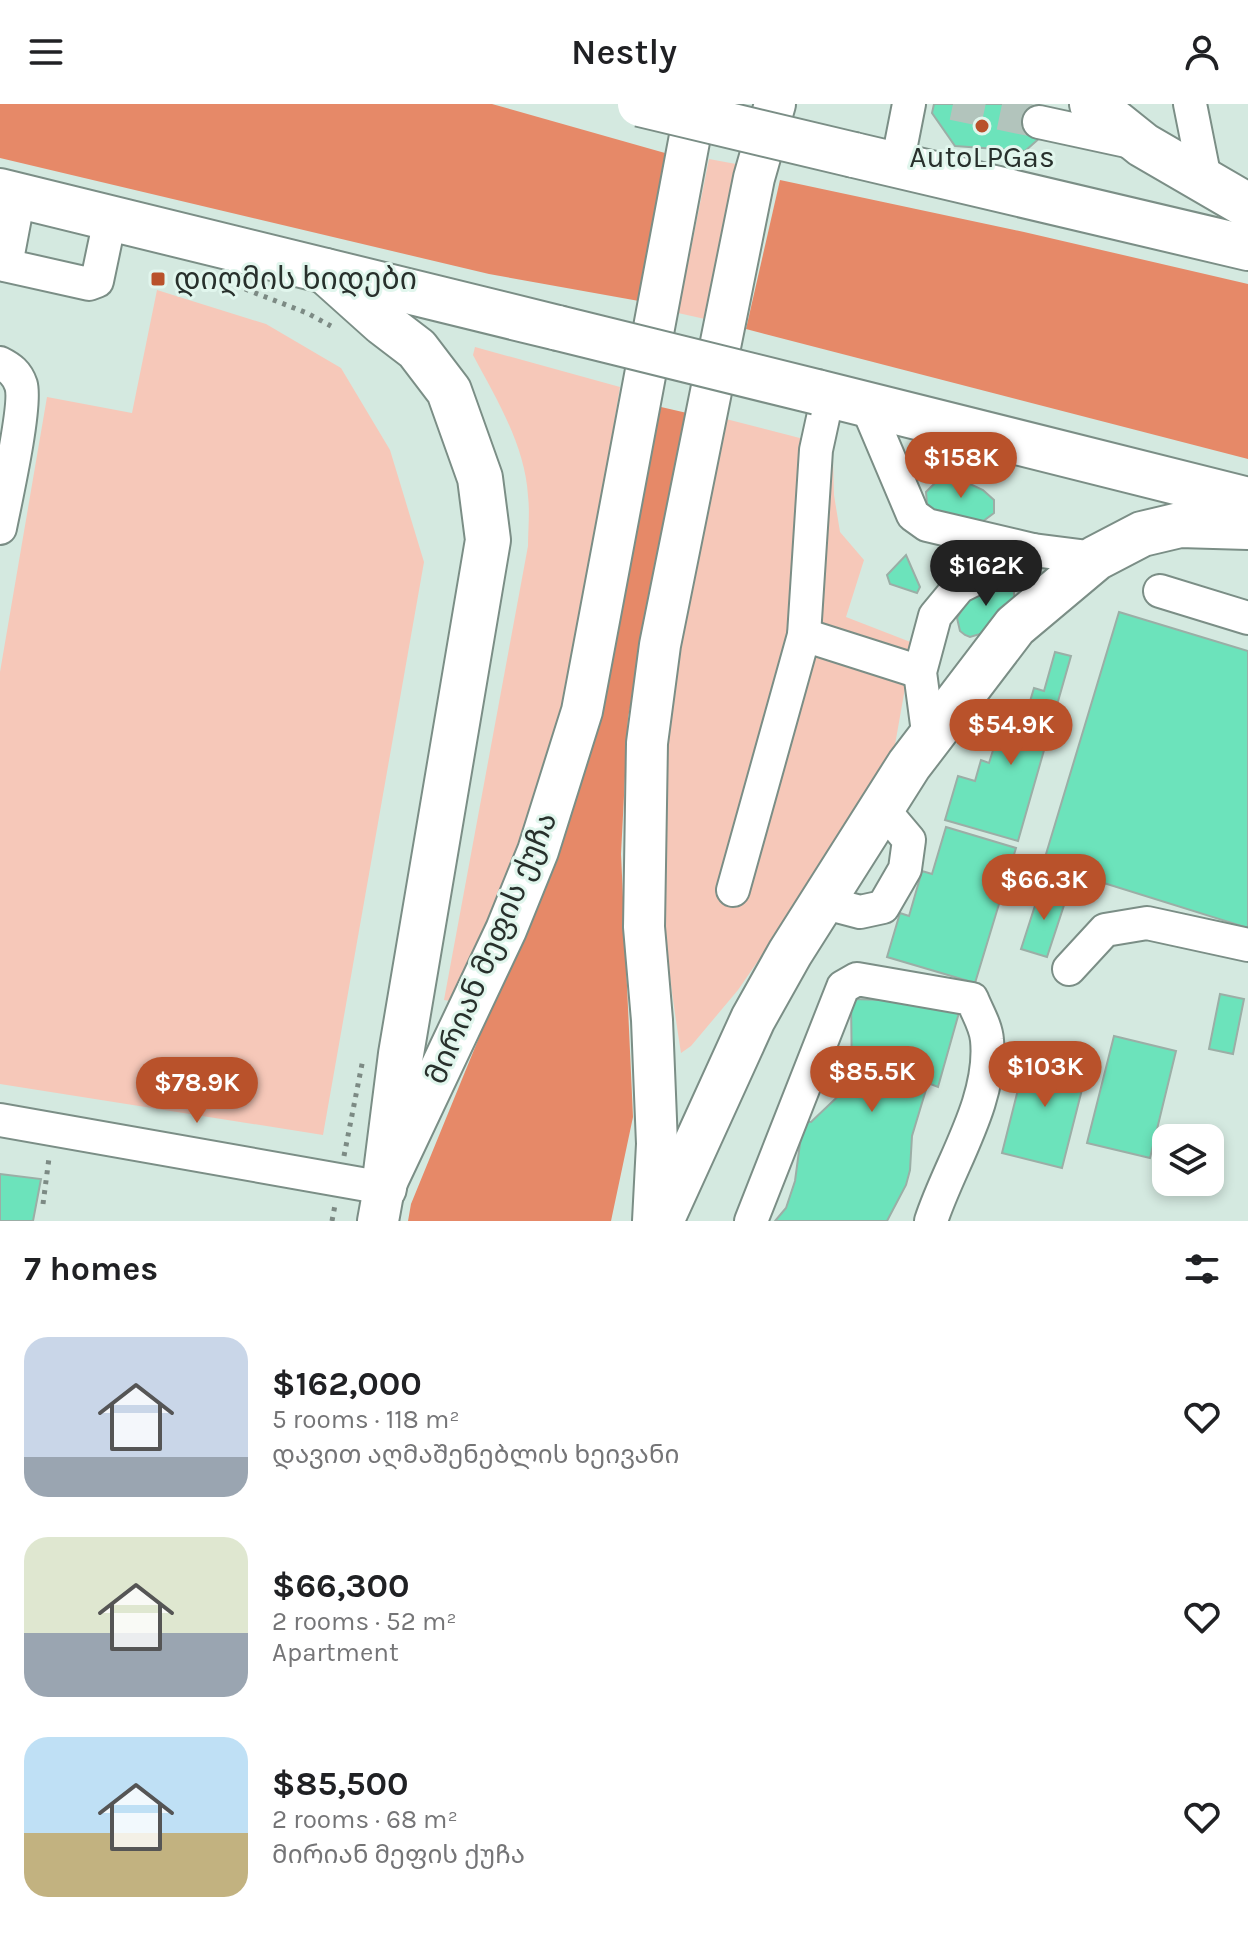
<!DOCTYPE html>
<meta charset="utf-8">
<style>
body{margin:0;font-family:Karla,"Noto Sans Georgian",sans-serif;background:#f6f6f6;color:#202124;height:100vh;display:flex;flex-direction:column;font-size:30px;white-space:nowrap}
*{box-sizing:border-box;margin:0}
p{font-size:26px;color:#757577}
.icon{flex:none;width:44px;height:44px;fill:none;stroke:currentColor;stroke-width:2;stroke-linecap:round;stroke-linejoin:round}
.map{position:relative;height:1117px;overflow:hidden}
.sheet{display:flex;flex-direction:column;background:#fff;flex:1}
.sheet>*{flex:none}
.controls{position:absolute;left:1152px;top:1020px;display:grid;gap:16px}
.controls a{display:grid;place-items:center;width:72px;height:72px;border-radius:16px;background:#fff;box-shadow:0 4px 12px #0003;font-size:40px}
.price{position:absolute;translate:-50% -68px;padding:0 18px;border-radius:28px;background:#b9522b;color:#fff;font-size:26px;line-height:52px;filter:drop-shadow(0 2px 4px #0008)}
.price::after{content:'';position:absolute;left:50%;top:48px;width:24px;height:18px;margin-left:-12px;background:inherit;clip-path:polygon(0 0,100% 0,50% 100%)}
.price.current{background:#222;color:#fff}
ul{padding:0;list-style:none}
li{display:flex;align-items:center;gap:24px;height:200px;padding:0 24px}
li span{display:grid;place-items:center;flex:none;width:224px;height:160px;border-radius:24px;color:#555}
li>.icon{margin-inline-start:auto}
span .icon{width:96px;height:96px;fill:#fffc;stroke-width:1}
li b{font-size:34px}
h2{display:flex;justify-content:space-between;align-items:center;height:96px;padding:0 24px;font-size:34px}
header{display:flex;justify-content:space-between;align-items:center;height:104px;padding:0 24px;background:#fff;font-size:36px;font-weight:600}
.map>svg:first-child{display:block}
.green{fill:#f6c8b9}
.forest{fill:#e68968}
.building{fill:#6ce3bb;stroke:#9baea6;stroke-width:2}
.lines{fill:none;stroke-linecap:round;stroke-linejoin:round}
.minor-tunnel{stroke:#b2c4bc;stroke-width:32;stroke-dasharray:32 16;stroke-linecap:butt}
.minor-casing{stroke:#7b8e86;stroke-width:36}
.major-casing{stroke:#7b8e86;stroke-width:44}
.highway-casing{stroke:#7b8e86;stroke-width:48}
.path{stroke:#7c8a84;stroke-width:5;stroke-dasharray:4 6;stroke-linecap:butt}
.minor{stroke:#fff;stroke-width:32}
.major{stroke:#fff;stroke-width:40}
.highway{stroke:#fff;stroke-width:44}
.highway-bridge-casing{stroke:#7b8e86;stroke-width:48;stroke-linecap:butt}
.highway-bridge{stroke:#fff;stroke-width:44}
.poi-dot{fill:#b9522b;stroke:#e1f6ed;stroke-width:3}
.labels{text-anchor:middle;stroke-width:6;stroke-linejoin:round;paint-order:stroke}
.poi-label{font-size:30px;fill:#28302c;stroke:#e1f6ed}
.street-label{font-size:30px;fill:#28302c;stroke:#e1f6ed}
</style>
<header><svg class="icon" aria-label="menu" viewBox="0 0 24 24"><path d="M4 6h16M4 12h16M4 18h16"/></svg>Nestly<svg class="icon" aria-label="person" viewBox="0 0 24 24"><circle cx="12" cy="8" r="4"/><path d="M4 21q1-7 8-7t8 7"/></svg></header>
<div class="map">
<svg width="1248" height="1117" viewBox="0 0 1248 1117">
<rect width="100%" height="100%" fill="#d4e9e0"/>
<g class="green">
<polygon points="709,55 736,60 705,215 678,209"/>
<polygon points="157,186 266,220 341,264 390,346 424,458 323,1031 0,980 0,568 47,293 132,309"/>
<path d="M475,243L620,283L572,578L532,719L450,897L444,896L528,442C528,426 530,408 528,392C525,341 496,294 473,251Z"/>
<path d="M726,315L823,340L833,356L834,391L840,428L864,456L846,513L913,539L893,652L791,809L738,886L691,942L681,949C669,873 659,796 661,719C664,582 697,448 726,315Z"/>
</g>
<g class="forest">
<polygon points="0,0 492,0 665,49 639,197 489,170 0,54"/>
<polygon points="780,76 1024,128 1248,180 1248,355 746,225"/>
<polygon points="661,303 687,309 628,614 621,750 633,1013 611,1117 408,1117 411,1100 532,804 597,607"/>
</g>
<g class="building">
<polygon points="934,0 1024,0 1042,32 1025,47 955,42 932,9"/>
<polygon points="950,377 968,379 983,386 994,396 994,409 982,418 933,406 927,400 926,388 936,378"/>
<polygon points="906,451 920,483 917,489 890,480 887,471"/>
<polygon points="1003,474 1014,481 1014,496 987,528 970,533 965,531 960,527 957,514 969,494"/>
<polygon points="1119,508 1248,547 1248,824 1043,760"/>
<polygon points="1055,548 1071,552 1018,737 945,716 958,672 975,677 981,656 989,659 995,640 1002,642 1008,622 1017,624 1023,603 1028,604 1034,584 1044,587"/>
<polygon points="946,723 1016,744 975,879 887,853 900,809 909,812 922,767 932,770"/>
<polygon points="1041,783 1067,792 1047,853 1021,845"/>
<polygon points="1220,890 1244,895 1233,950 1209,945"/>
<polygon points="851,895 962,898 938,983 928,979 912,1032 910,1066 906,1081 887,1117 775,1117 786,1104 795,1077 803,1017 811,1018 852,979"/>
<polygon points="1114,932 1176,947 1150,1054 1087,1039"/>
<polygon points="1028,946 1088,962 1062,1064 1002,1049"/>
<polygon points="0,1070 41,1075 33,1117 0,1117"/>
</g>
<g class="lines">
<polyline class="minor-tunnel" points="953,0 1039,18"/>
<g class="minor-casing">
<g id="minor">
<polyline points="1190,0 1206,80"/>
<polyline points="1039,18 1136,39"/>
<polyline points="897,61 909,0"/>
<polyline points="0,160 89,180 97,177 110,115"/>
<polyline points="6,161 19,92"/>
<path d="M0,259C10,264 17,269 21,281C27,300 5,399 0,424"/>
<polyline points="866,300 913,411 927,421 1033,446"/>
<polyline points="1160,487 1248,514"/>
<polyline points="804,531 920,568"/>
<polyline points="929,636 920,568 935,512 959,483 1033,446 1096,454"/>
<polyline points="733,786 804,531 816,346 828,291"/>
<polyline points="822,798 860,808 883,803 905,765 909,736 882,704"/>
<polyline points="1069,865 1105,826 1147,819 1248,841"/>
<polyline points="0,1016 384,1084"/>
<path d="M751,1117L843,883L857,875L972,895C977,908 986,922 987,936C993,997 949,1061 931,1117"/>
</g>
</g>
<g class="major-casing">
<g id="major">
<polyline points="378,1117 384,1084 506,826 538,747 582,607 696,0"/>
<polyline points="653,1117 657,1040 652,916 644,823 647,639 660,541 754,74 775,0"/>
</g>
</g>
<g class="highway-casing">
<g id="highway">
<polyline points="1092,0 1143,41 1248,102"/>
<polyline points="854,51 1248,144"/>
<polyline points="0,87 558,224"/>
<polyline points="325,167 383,219 417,245 449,287 480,374 488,436 401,950 384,1084"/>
<polyline points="817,288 1248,396"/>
<polyline points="661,1117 753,915 790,849 909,661 1015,522 1096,454 1142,430 1180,421 1248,423"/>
</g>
</g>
<g class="path">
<polyline points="245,185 307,209 331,222"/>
<polyline points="344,1052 363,955"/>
<polyline points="43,1100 49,1054"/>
<polyline points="332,1117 335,1101"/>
</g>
<use href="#minor" class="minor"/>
<use href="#major" class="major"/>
<use href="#highway" class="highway"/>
<g class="highway-bridge-casing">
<g id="highway-bridge">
<polyline points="640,0 854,51"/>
<polyline points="558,224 817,288"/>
</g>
</g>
<use href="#highway-bridge" class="highway-bridge"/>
</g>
<g class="poi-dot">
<circle cx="982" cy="22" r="8"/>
<rect x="150" y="167" width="16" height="16" rx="4"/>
</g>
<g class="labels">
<g class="poi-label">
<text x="982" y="63">AutoLPGas</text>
<text x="174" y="185" text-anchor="start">დიღმის ხიდები</text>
</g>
<g class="street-label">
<text transform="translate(491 844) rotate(-67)" y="10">მირიან მეფის ქუჩა</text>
</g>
</g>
</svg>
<div class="controls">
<a><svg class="icon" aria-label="layers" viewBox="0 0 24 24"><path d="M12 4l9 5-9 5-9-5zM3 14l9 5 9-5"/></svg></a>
</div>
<b class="price" style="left:961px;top:396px">$158K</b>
<b class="price current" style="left:986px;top:504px">$162K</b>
<b class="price" style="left:1011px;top:663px">$54.9K</b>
<b class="price" style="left:1044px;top:818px">$66.3K</b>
<b class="price" style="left:1045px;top:1005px">$103K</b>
<b class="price" style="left:872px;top:1010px">$85.5K</b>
<b class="price" style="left:197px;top:1021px">$78.9K</b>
</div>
<section class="sheet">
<h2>7 homes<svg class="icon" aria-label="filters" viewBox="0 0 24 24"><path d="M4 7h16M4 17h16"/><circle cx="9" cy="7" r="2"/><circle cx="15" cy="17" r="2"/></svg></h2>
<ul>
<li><span style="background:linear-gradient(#c9d6e8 75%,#9aa5b1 0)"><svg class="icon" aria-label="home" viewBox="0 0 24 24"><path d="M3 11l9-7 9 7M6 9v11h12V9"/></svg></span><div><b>$162,000</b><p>5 rooms · 118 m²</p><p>დავით აღმაშენებლის ხეივანი</p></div><svg class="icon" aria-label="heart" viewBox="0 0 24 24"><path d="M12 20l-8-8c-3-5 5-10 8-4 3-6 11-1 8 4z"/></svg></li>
<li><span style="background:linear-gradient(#dfe7d0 60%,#9aa5b1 0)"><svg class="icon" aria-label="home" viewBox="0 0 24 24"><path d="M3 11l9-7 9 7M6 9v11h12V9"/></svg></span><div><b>$66,300</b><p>2 rooms · 52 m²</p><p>Apartment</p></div><svg class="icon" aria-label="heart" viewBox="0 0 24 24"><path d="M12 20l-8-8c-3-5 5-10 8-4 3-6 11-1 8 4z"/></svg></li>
<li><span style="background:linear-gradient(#bfe0f5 60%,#c2b280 0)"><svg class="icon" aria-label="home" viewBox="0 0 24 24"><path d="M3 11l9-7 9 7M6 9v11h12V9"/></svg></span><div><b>$85,500</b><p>2 rooms · 68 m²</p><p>მირიან მეფის ქუჩა</p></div><svg class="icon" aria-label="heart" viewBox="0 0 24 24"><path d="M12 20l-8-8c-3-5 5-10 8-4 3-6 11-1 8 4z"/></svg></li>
</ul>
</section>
